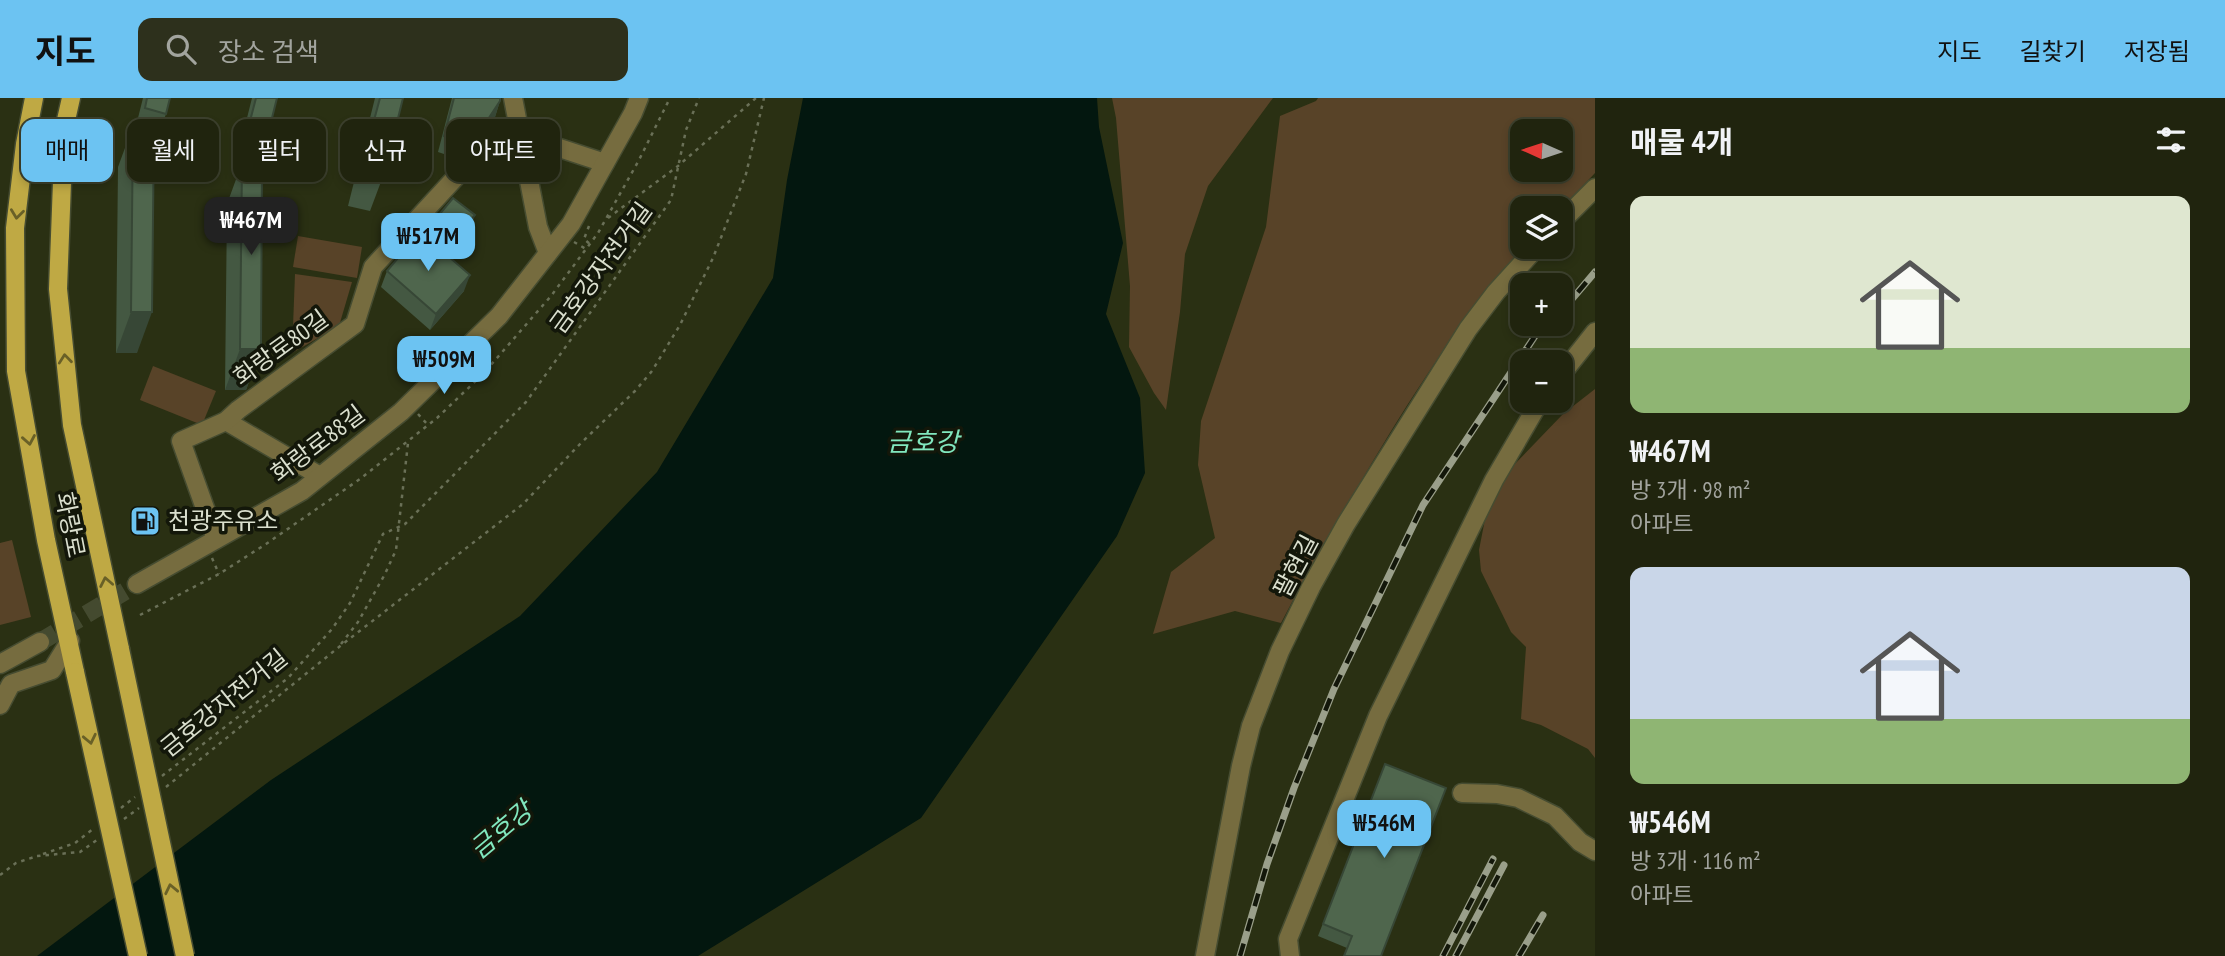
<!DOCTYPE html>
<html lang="ko">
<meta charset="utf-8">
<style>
body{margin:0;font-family:"PT Sans Narrow","Noto Sans KR",sans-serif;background:#2d301c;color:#f1f3f6;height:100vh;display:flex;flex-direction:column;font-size:26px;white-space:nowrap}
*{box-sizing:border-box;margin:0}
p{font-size:23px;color:#a2a49e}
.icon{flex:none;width:38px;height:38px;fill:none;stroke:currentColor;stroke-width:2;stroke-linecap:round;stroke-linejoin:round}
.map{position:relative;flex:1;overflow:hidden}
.drawer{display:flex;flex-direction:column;background:#20240e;width:630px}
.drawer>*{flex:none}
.top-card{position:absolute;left:21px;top:21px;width:665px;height:63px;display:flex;gap:14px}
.needle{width:46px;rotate:273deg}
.controls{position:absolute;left:1510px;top:21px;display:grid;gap:14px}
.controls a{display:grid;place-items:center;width:63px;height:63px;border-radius:14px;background:#20240e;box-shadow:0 4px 10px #0003,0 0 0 2px #3d412e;font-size:35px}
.price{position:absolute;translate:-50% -60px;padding:0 16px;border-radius:14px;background:#6cc3f2;color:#111;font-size:23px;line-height:46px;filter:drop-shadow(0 2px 4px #0008)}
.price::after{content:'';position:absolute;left:50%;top:42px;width:21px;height:16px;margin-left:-10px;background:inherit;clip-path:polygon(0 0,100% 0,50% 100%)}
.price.active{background:#222;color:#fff}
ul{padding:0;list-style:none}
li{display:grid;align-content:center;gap:14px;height:371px;padding:0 35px}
li span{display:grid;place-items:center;height:217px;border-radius:14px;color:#555}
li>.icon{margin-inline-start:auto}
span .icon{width:126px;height:126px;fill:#fffc;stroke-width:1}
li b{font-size:30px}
h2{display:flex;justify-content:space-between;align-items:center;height:84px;padding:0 35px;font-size:30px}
.tag{padding:0 24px;border-radius:14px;background:#20240e;box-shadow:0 4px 10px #0003,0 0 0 2px #3d412e;font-size:24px;line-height:63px}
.tag.active{background:#6cc3f2;color:#111}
header{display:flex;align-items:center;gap:42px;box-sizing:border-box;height:98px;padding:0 35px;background:#6cc3f2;color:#111}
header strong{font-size:33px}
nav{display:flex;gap:38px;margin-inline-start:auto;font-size:24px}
.search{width:490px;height:63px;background:#2d301c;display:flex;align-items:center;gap:18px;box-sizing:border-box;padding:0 24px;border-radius:14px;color:#a2a49e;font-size:26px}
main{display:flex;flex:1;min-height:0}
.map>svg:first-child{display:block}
.green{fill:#584328;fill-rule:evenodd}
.water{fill:#03170f}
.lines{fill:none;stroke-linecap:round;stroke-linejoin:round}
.minor-tunnel{stroke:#444a2f;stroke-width:18;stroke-dasharray:18 9;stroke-linecap:butt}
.minor-casing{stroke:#464c31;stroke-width:21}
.major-casing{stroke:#464c31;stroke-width:21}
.path{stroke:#6a7057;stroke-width:2.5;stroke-dasharray:3.5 5;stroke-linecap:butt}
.minor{stroke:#766c3f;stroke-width:18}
.major{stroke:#bfa944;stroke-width:18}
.rail-casing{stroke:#9a9f8a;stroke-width:7}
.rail{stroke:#13170a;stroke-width:4.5;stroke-dasharray:13;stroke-linecap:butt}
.major-bridge-casing{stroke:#464c31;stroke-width:21;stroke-linecap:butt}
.major-bridge{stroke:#bfa944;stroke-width:18}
.wall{fill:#445842}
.shaded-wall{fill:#374736}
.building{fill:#4f664d;stroke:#374736;stroke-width:2}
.oneway{stroke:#696027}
.labels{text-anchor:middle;stroke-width:7;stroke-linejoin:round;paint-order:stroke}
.street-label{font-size:24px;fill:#dadfce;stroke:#13170a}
.poi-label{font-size:24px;fill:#dadfce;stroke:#13170a;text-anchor:start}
.water-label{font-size:26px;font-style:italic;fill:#81e7be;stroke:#13170a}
</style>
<header>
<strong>지도</strong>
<div class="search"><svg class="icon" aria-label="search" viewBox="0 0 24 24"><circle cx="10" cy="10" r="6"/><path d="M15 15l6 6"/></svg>장소 검색</div>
<nav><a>지도</a><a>길찾기</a><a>저장됨</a></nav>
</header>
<main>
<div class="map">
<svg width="1595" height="858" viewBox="0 0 1595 858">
<rect width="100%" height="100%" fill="#2a3013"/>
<g class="green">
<polygon points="1112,0 1273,0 1208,88 1185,156 1180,214 1166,312 1154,295 1129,249 1130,188 1116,20"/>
<path d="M1318,0H1595V75L1561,111L1522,110V149H1526C1461,219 1411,299 1363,380C1335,428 1306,476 1281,525L1235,513L1153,536L1171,474L1215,440L1198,367L1201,323L1266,129L1280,18L1316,3ZM1522,33H1561V72H1522Z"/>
<polygon points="298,138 362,149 357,180 293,169"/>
<polygon points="295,176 352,184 339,228 292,255"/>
<polygon points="153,268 216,293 202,327 140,302"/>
<polygon points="1595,291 1595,660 1588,651 1541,627 1521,621 1526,549 1511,534 1481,473 1479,452 1487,411 1511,370 1563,316"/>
<polygon points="12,442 31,519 0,527 0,445"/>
</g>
<polygon class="water" points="803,0 1097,0 1099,29 1123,145 1106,216 1140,300 1145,375 1117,438 921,720 698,858 37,858 271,682 520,518 657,374 773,180 787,82"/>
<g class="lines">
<polyline class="minor-tunnel" points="40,544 137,486"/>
<g class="minor-casing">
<g id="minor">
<polyline points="513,0 538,129 548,155"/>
<polyline points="520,37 605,65"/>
<polyline points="1561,124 1595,90"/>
<polyline points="1561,277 1595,234"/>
<polyline points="226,323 320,378"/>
<polyline points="216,441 181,343 226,323 238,312 355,226 373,169 467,67 518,28"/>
<polyline points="137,486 302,393 401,314 499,218 571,126 633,15 639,0"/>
<polyline points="0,566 40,544"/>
<polyline points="0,607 11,586 52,572 70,543"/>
<polyline points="1462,695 1497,696 1518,700 1555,718 1580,744 1595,753"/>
<polyline points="1205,858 1241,668 1251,628 1280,553 1311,489 1346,426 1468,231 1496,194 1537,149"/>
<polyline points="1290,858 1288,841 1378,618 1494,382 1540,303"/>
</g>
</g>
<g class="major-casing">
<g id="major">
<polyline points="34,0 25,46 15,130 16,273 46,442 75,574"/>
<polyline points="71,0 64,31 58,191 72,327 120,551"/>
</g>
</g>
<g class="path">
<polyline points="608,120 678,68 756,0"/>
<polyline points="589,128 584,141 590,146"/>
<polyline points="574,144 586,151"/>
<polyline points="418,316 428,327"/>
<polyline points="212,460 219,476"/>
<polyline points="140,517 219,476 266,446 360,381 437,320 483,276 551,198 598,135 639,62 670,0"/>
<polyline points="341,546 358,524 385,476 396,452 408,345"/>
<polyline points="162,678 288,580 332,531 350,505 383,436 405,426 526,304 671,102 686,32 699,0"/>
<polyline points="166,689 339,549 523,406 580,346 635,293 652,273 680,227 713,160 746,76 764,0"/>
<polyline points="121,710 135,699"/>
<polyline points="124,721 139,710"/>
<polyline points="43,756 75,745 93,731"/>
<polyline points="37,758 80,754 97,742"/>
<polyline points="0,777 16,765 37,758"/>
</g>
<use href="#minor" class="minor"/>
<use href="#major" class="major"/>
<g class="rail-casing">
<g id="rail">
<polyline points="1561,214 1595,174"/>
<polyline points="1240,858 1267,766 1294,690 1334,591 1423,407 1543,226"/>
<polyline points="1443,858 1493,761"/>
<polyline points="1456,858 1504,767"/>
<polyline points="1519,858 1543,817"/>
</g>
</g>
<use href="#rail" class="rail"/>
<g class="major-bridge-casing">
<g id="major-bridge">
<polyline points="120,551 185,858"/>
<polyline points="75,574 138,858"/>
</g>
</g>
<use href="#major-bridge" class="major-bridge"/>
</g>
<g class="wall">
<polygon points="143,0 170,0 166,16 154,49 137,255 116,255 118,69 133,28 136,28"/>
<polygon points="252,0 277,0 270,28 257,65 261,251 246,292 225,292 227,106 242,65 236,64"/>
<polygon points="375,0 403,0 385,73 370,113 348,108"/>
<polygon points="452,0 500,0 500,3 495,19 465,63 438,54"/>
<polygon points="475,117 470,130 448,157 464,193 430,232 381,189 387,173 424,135"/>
<polygon points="1385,666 1446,690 1347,850 1318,838"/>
</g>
<g class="shaded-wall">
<polygon points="500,3 495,19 465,63 471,47"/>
<polygon points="475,117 470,130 442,165 446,153"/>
<polygon points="470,177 464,193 430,232 436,216"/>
<polygon points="131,214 152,214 137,255 116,255"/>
<polygon points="240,251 261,251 246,292 225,292"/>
</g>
<g class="building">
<polygon points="147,0 170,0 166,16 145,10"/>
<polygon points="256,0 277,0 270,28 250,23"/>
<polygon points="380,0 403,0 385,73 362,67"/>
<polygon points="454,0 500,0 500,3 471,47 444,38"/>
<polygon points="133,28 154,28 152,214 131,214"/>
<polygon points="242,65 262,66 261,251 240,251"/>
<polygon points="453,100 475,117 446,153 424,135"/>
<polygon points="420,134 470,177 436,216 387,173"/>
<polygon points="1385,666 1446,690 1381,858 1344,858 1352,838 1323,826"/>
</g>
<defs><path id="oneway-chevron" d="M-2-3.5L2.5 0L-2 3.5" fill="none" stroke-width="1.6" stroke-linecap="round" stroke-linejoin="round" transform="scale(1.75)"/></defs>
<g class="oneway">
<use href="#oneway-chevron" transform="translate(17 116) rotate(97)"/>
<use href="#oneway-chevron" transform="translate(65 261) rotate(-96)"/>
<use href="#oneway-chevron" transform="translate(29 342) rotate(80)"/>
<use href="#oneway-chevron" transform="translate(106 484) rotate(-101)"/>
<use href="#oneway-chevron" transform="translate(90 641) rotate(78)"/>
<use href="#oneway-chevron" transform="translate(171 791) rotate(-102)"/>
</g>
<defs>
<g id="fuel-square" transform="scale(1.575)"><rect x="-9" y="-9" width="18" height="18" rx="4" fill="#6cc3f2" stroke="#13170a"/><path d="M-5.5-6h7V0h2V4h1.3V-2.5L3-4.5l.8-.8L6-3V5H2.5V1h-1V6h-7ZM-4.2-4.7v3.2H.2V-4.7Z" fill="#111"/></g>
</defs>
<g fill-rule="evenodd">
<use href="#fuel-square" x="145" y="423"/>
</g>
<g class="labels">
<g class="street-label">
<text transform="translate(601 170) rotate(-54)" y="8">금호강자전거길</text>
<text transform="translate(281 250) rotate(-36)" y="8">화랑로80길</text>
<text transform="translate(318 346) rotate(-37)" y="8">화랑로88길</text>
<text transform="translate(70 427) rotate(79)" y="8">화랑로</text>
<text transform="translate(1296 468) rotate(-62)" y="8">팔현길</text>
<text transform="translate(224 605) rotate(-39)" y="8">금호강자전거길</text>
</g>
<g class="poi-label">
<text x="168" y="431">천광주유소</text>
</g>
<g class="water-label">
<text x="923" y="353">금호강</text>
<text transform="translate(501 732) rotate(-40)" y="9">금호강</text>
</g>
</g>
</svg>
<div class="controls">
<a><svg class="needle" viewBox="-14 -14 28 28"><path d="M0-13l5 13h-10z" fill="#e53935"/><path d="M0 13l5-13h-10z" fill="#a2a49e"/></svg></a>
<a><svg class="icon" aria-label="layers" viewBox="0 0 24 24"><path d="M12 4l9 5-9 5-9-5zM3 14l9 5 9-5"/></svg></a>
<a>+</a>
<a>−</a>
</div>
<b class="price active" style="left:251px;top:159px">₩467M</b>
<b class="price" style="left:428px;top:175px">₩517M</b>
<b class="price" style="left:444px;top:298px">₩509M</b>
<b class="price" style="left:1384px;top:762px">₩546M</b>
<div class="top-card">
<a class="tag active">매매</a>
<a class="tag">월세</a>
<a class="tag">필터</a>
<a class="tag">신규</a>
<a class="tag">아파트</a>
</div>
</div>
<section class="drawer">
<h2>매물 4개<svg class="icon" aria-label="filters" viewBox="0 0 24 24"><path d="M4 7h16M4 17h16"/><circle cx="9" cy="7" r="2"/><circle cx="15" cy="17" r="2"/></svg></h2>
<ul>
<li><span style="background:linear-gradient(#dfe7d0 70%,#8fb573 0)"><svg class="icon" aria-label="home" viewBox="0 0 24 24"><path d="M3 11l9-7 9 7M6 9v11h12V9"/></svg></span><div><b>₩467M</b><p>방 3개 · 98 m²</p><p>아파트</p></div></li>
<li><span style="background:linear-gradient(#c9d6e8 70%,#8fb573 0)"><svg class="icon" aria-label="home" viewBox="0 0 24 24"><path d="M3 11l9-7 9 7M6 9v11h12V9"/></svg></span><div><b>₩546M</b><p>방 3개 · 116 m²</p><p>아파트</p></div></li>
</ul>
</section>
</main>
